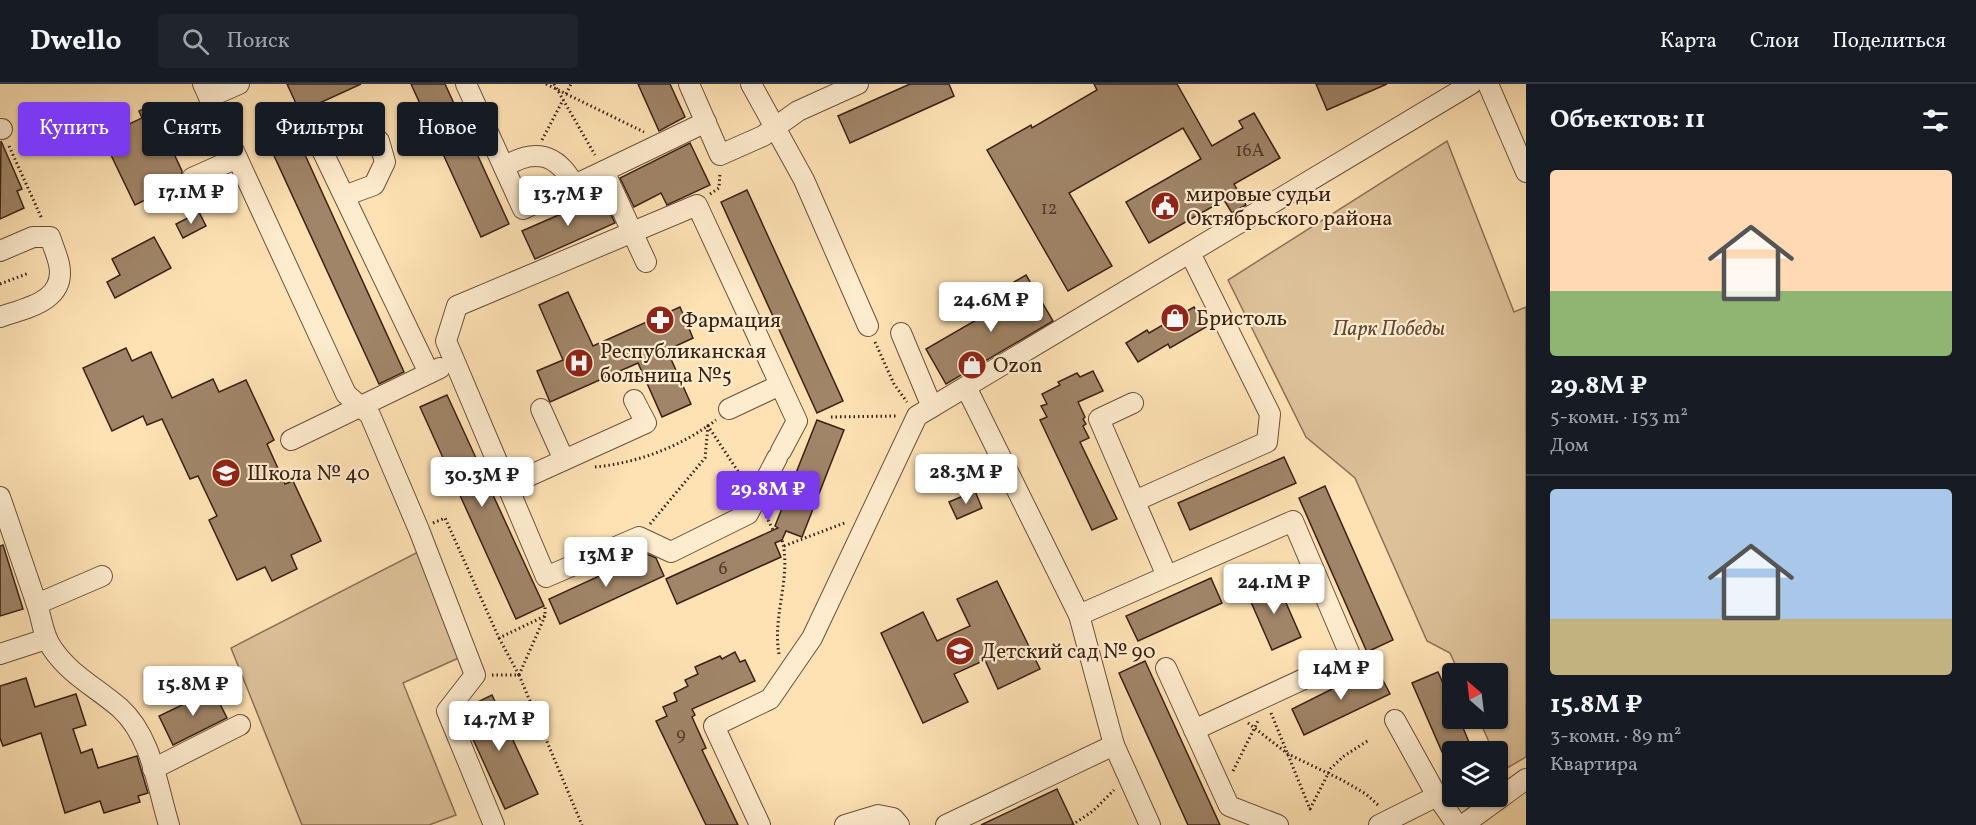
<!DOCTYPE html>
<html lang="ru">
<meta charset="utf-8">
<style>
body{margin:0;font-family:Vollkorn,serif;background:#20242c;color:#f1f3f6;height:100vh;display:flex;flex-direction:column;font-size:22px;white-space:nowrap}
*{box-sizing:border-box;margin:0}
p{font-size:20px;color:#9ea1a6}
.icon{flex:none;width:33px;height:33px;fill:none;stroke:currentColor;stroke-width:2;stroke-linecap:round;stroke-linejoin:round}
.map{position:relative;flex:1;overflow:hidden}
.side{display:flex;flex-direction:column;background:#171b24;width:450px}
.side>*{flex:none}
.hud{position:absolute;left:18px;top:18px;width:570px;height:54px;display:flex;gap:12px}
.needle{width:39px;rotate:332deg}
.tools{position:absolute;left:1442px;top:579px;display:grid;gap:12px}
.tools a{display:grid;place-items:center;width:66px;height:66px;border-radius:6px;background:#171b24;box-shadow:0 2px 4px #0004;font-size:30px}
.price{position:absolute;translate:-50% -51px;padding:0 14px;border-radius:6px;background:#fff;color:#222;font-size:20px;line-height:39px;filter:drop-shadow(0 2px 3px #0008)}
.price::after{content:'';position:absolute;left:50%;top:36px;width:18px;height:14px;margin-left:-9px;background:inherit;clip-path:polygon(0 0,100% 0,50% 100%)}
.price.on{background:#7c3aed;color:#fff}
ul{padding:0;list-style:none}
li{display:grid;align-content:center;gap:12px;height:318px;padding:0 24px}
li+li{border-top:2px solid #363941}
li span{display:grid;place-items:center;height:186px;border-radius:6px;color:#555}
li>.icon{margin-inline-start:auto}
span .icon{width:108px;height:108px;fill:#fffc;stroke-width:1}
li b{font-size:26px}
h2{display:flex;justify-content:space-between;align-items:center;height:72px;padding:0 24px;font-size:26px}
.tag{padding:0 21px;border-radius:6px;background:#171b24;box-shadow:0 2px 4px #0004;font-size:21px;line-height:54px}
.tag.on{background:#7c3aed;color:#fff}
header{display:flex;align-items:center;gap:36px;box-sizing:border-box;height:84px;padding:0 30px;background:#171b24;border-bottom:2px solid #363941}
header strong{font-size:28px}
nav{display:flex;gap:33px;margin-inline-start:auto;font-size:21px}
.search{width:420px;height:54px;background:#20242c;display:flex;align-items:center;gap:15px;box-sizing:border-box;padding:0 21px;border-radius:6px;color:#9ea1a6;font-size:22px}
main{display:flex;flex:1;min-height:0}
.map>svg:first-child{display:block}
.green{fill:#ddc199;stroke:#8c7158;stroke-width:1.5}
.building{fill:#a08568;stroke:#3a2116;stroke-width:1.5}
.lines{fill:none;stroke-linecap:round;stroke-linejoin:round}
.minor-casing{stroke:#6b513e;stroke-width:22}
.path{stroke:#3a2116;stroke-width:3;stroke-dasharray:1.5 3;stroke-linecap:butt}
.minor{stroke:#feecce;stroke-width:20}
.labels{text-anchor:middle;stroke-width:4.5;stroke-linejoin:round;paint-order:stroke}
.number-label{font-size:18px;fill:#543a2a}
.poi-label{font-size:21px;fill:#3a2116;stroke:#feecce;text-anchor:start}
.park-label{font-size:21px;font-style:italic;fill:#634937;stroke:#feecce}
</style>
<header>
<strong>Dwello</strong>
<div class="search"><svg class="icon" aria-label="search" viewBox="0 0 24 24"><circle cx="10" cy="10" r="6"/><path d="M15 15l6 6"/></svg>Поиск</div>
<nav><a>Карта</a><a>Слои</a><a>Поделиться</a></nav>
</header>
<main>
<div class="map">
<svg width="1526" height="741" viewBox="0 0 1526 741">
<rect width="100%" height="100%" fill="#fee2b4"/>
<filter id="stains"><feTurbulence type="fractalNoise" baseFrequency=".00333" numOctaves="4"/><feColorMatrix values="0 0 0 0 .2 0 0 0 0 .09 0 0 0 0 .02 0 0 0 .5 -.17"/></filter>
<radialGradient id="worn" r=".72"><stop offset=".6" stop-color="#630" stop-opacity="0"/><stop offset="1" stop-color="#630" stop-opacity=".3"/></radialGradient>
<g class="green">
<polygon points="1447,57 1514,228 1526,223 1526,673 1502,687 1497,677 1497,668 1493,667 1479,635 1497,634 1497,590 1459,589 1450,569 1427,557 1355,394 1306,353 1228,196"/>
<polygon points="418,468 463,572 403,599 456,731 429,741 302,741 231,564"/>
</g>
<g class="building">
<polygon points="287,0 361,0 300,28"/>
<polygon points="411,0 445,0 509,140 481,153"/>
<polygon points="638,0 670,0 685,33 659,47"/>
<polygon points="910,0 949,0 954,12 850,59 838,32"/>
<polygon points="1094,0 1177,0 1212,62 1243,44 1239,37 1254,29 1280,74 1234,100 1246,121 1232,129 1224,116 1149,159 1126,118 1201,75 1183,44 1069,109 1112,182 1068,207 987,66 1031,41 1032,44 1097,6"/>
<polygon points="1316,0 1387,0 1327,26"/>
<polygon points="151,21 182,87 181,98 173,102 170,97 145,109 147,115 135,121 99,46 114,39 117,46 142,34 139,27"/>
<polygon points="285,27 404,288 379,300 259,39"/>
<polygon points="1,57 22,105 17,107 24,124 0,135"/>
<polygon points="690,59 710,101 667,121 661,109 634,123 620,94"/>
<polygon points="747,106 843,317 817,329 721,118"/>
<polygon points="602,112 615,139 535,175 522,147"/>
<polygon points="199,128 206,142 183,154 176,140"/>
<polygon points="154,153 171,184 115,214 107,198 120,191 112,175"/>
<polygon points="1026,191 1053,237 946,300 926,265 1016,213 1009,201"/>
<polygon points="568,208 593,262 680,223 693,254 667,266 691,320 662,333 638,279 550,318 537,287 563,276 539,221"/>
<polygon points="1194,223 1206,243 1170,264 1168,260 1138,278 1126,259 1147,246 1149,249"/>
<polygon points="126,264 132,277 151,268 172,314 213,295 219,308 246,296 274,356 267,360 285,400 293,397 321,457 291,471 297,485 272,497 265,483 237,496 209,436 217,432 198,392 190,395 162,335 147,341 143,332 112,347 83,284"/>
<polygon points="1093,287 1103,307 1078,318 1085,333 1083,335 1086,340 1083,342 1089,354 1080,358 1117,435 1092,446 1040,336 1047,333 1041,322 1047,320 1042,310 1060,301 1058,298 1077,289 1080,293"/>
<polygon points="447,311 544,522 516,535 420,323"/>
<polygon points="817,336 844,346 802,453 786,447 782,456 775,459 781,473 677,520 666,495 778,444 775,442"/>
<polygon points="1284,373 1296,399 1190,446 1178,419"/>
<polygon points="1325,402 1393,556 1367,568 1299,414"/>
<polygon points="975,407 982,424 957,435 949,418"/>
<polygon points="3,461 23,525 0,532 0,462"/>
<polygon points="647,470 656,474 664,492 560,540 549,515"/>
<polygon points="1211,494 1222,519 1138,557 1126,532"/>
<polygon points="1276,496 1301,553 1272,566 1247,509"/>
<polygon points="997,497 1040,585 998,605 985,576 954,590 968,618 923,639 881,549 923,528 937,557 970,542 957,515"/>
<polygon points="735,568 740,578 745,576 755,597 692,625 695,631 692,633 706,664 702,666 738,741 706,741 656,637 667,632 663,623 677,617 674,609 688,602 685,596 698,590 695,583 720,572 722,575"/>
<polygon points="1145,577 1220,741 1188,741 1119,589"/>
<polygon points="1376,583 1390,610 1304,651 1292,625"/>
<polygon points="1438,588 1452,619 1452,634 1459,634 1473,668 1442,668 1412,599"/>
<polygon points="26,594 35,623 76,610 86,641 73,645 81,669 92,665 98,684 137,672 148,709 138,712 140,718 104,729 100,717 65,729 41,649 3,662 0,654 0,602"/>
<polygon points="213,606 227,634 173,661 159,632"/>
<polygon points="492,611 538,710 505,725 461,629 465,624"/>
<polygon points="1057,705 1074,741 981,741"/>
</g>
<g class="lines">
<g class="minor-casing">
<g id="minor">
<polyline points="203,0 346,310 370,331 419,446 475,591 447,627 494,741"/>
<polyline points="466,0 523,125 604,87"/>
<polyline points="689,0 720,71 763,52 798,27 858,0"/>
<polyline points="751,0 804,96 868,242"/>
<polyline points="1488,0 1526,88"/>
<polyline points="209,13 239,0"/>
<polyline points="0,45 2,45"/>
<path d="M504,83C534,64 557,69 574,101"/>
<polyline points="192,94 237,74"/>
<polyline points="344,112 374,101 385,78 379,57 360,42 330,47 319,60 429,289"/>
<path d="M0,167L33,153H50C53,162 57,171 59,180C67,217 26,224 0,233"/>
<polyline points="646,178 604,87 706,38"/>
<polyline points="901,249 932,323"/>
<polyline points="966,303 1079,531 1114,661 1150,741"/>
<polyline points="1133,319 1099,335 1167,492"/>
<polyline points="541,325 564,376"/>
<polyline points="729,325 780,301"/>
<polyline points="291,356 440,284"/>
<polyline points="777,374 748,430 671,468 639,453 546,493 446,257 457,222 697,121 797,337 781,367"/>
<polyline points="507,402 646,339 634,316"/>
<path d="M0,413C12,449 25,485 37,521C42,535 43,552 52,564C69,590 97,604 120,624C152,653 157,702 169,741"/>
<polyline points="1135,417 1267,358 1270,330 1190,169"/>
<polyline points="37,520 102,492"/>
<polyline points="1079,531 1293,437 1351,573 1194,646"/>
<polyline points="0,570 46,555"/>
<polyline points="1166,584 1229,722 1278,741"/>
<polyline points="1395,636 1437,712 1457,741"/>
<polyline points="153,685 240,641"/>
<polyline points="760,741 714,642 770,615 812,554 917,332 1471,0"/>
<polyline points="845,741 878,731 893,734 899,741"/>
<polyline points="946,741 1114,661"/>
<polyline points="1379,741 1437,712"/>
<polyline points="1463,741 1526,695"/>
</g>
</g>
<g class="path">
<polyline points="546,0 644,48"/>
<polyline points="554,0 595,71"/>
<polyline points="566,10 571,0"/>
<polyline points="542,56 563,16"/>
<polyline points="9,62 42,135"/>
<polyline points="710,110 719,104 720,88"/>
<polyline points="0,200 29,189"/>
<polyline points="875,258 894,300 907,318"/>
<polyline points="831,333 897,332"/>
<path d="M595,383C638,379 682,362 716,336"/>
<polyline points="766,432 773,446"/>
<polyline points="433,439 445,434 499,554 545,532 545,522"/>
<polyline points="650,440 705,374 708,342 745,398"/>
<polyline points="784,462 847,438"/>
<polyline points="499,554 519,591"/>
<path d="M779,570C772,532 792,492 782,456"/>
<polyline points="492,591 519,591 582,741"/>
<polyline points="519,591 545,532"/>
<polyline points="1271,629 1310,725 1331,684 1344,672 1369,656"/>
<polyline points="1248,639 1288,670 1342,696 1366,710 1378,721"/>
<polyline points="1233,687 1258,637"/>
<polyline points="1072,741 1093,727 1114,706"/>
</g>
<use href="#minor" class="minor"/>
</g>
<defs>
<g id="civic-disc" transform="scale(1.5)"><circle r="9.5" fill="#8f2418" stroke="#feecce"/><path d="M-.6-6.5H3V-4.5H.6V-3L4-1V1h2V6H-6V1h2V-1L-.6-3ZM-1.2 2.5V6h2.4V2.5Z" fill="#fff"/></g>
<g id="shop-disc" transform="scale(1.5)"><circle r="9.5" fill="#8f2418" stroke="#feecce"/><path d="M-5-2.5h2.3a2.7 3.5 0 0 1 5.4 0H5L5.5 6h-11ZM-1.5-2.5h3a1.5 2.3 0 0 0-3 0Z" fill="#fff"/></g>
<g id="pharmacy-disc" transform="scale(1.5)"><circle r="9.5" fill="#8f2418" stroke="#feecce"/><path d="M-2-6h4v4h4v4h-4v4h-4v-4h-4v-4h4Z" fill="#fff"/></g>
<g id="hospital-disc" transform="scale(1.5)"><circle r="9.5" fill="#8f2418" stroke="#feecce"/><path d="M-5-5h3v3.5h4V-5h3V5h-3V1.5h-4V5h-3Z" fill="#fff"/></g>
<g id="school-disc" transform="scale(1.5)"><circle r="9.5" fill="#8f2418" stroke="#feecce"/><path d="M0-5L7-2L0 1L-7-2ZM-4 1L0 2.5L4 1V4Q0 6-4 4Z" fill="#fff"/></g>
</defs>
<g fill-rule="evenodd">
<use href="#civic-disc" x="1165" y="122"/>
<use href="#shop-disc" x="1175" y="234"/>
<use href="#pharmacy-disc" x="660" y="236"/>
<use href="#hospital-disc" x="579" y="279"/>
<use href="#shop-disc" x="972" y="281"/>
<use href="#school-disc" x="226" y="389"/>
<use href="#school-disc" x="960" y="567"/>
</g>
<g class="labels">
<g class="number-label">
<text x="1250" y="72">16А</text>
<text x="1049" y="130">12</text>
<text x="723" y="490">6</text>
<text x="681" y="656">9</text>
</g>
<g class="poi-label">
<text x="1186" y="117">мировые судьи<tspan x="1186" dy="24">Октябрьского района</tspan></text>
<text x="1196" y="241">Бристоль</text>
<text x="681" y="243">Фармация</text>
<text x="600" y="274">Республиканская<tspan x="600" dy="24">больница №5</tspan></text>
<text x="993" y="288">Ozon</text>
<text x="247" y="396">Школа № 40</text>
<text x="981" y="574">Детский сад № 90</text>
</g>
<g class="park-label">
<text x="1389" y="251">Парк Победы</text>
</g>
</g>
<rect width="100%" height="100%" filter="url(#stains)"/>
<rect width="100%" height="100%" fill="url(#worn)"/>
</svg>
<div class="tools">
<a><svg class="needle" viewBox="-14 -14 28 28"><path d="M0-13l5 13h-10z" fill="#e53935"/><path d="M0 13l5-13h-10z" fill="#9ea1a6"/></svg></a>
<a><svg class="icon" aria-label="layers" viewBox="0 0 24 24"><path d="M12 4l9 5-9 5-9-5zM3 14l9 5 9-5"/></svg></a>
</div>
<b class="price" style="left:191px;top:141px">17.1M ₽</b>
<b class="price" style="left:568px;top:143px">13.7M ₽</b>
<b class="price" style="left:991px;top:249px">24.6M ₽</b>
<b class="price" style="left:966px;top:421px">28.3M ₽</b>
<b class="price" style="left:482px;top:424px">30.3M ₽</b>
<b class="price on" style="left:768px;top:438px">29.8M ₽</b>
<b class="price" style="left:606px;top:504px">13M ₽</b>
<b class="price" style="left:1274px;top:531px">24.1M ₽</b>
<b class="price" style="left:1341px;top:617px">14M ₽</b>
<b class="price" style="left:193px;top:633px">15.8M ₽</b>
<b class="price" style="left:499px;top:668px">14.7M ₽</b>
<div class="hud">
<a class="tag on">Купить</a>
<a class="tag">Снять</a>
<a class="tag">Фильтры</a>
<a class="tag">Новое</a>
</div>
</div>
<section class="side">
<h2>Объектов: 11<svg class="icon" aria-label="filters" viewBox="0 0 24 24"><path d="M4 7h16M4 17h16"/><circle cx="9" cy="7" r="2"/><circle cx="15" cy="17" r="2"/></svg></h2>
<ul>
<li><span style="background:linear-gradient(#ffd9b3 65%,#8fb573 0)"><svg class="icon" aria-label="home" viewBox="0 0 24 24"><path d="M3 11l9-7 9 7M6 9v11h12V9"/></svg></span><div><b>29.8M ₽</b><p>5-комн. · 153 m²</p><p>Дом</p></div></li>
<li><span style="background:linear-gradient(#a9c7e8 70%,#c2b280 0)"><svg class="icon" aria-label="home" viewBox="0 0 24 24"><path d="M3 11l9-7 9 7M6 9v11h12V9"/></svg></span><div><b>15.8M ₽</b><p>3-комн. · 89 m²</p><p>Квартира</p></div></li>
</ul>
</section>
</main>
